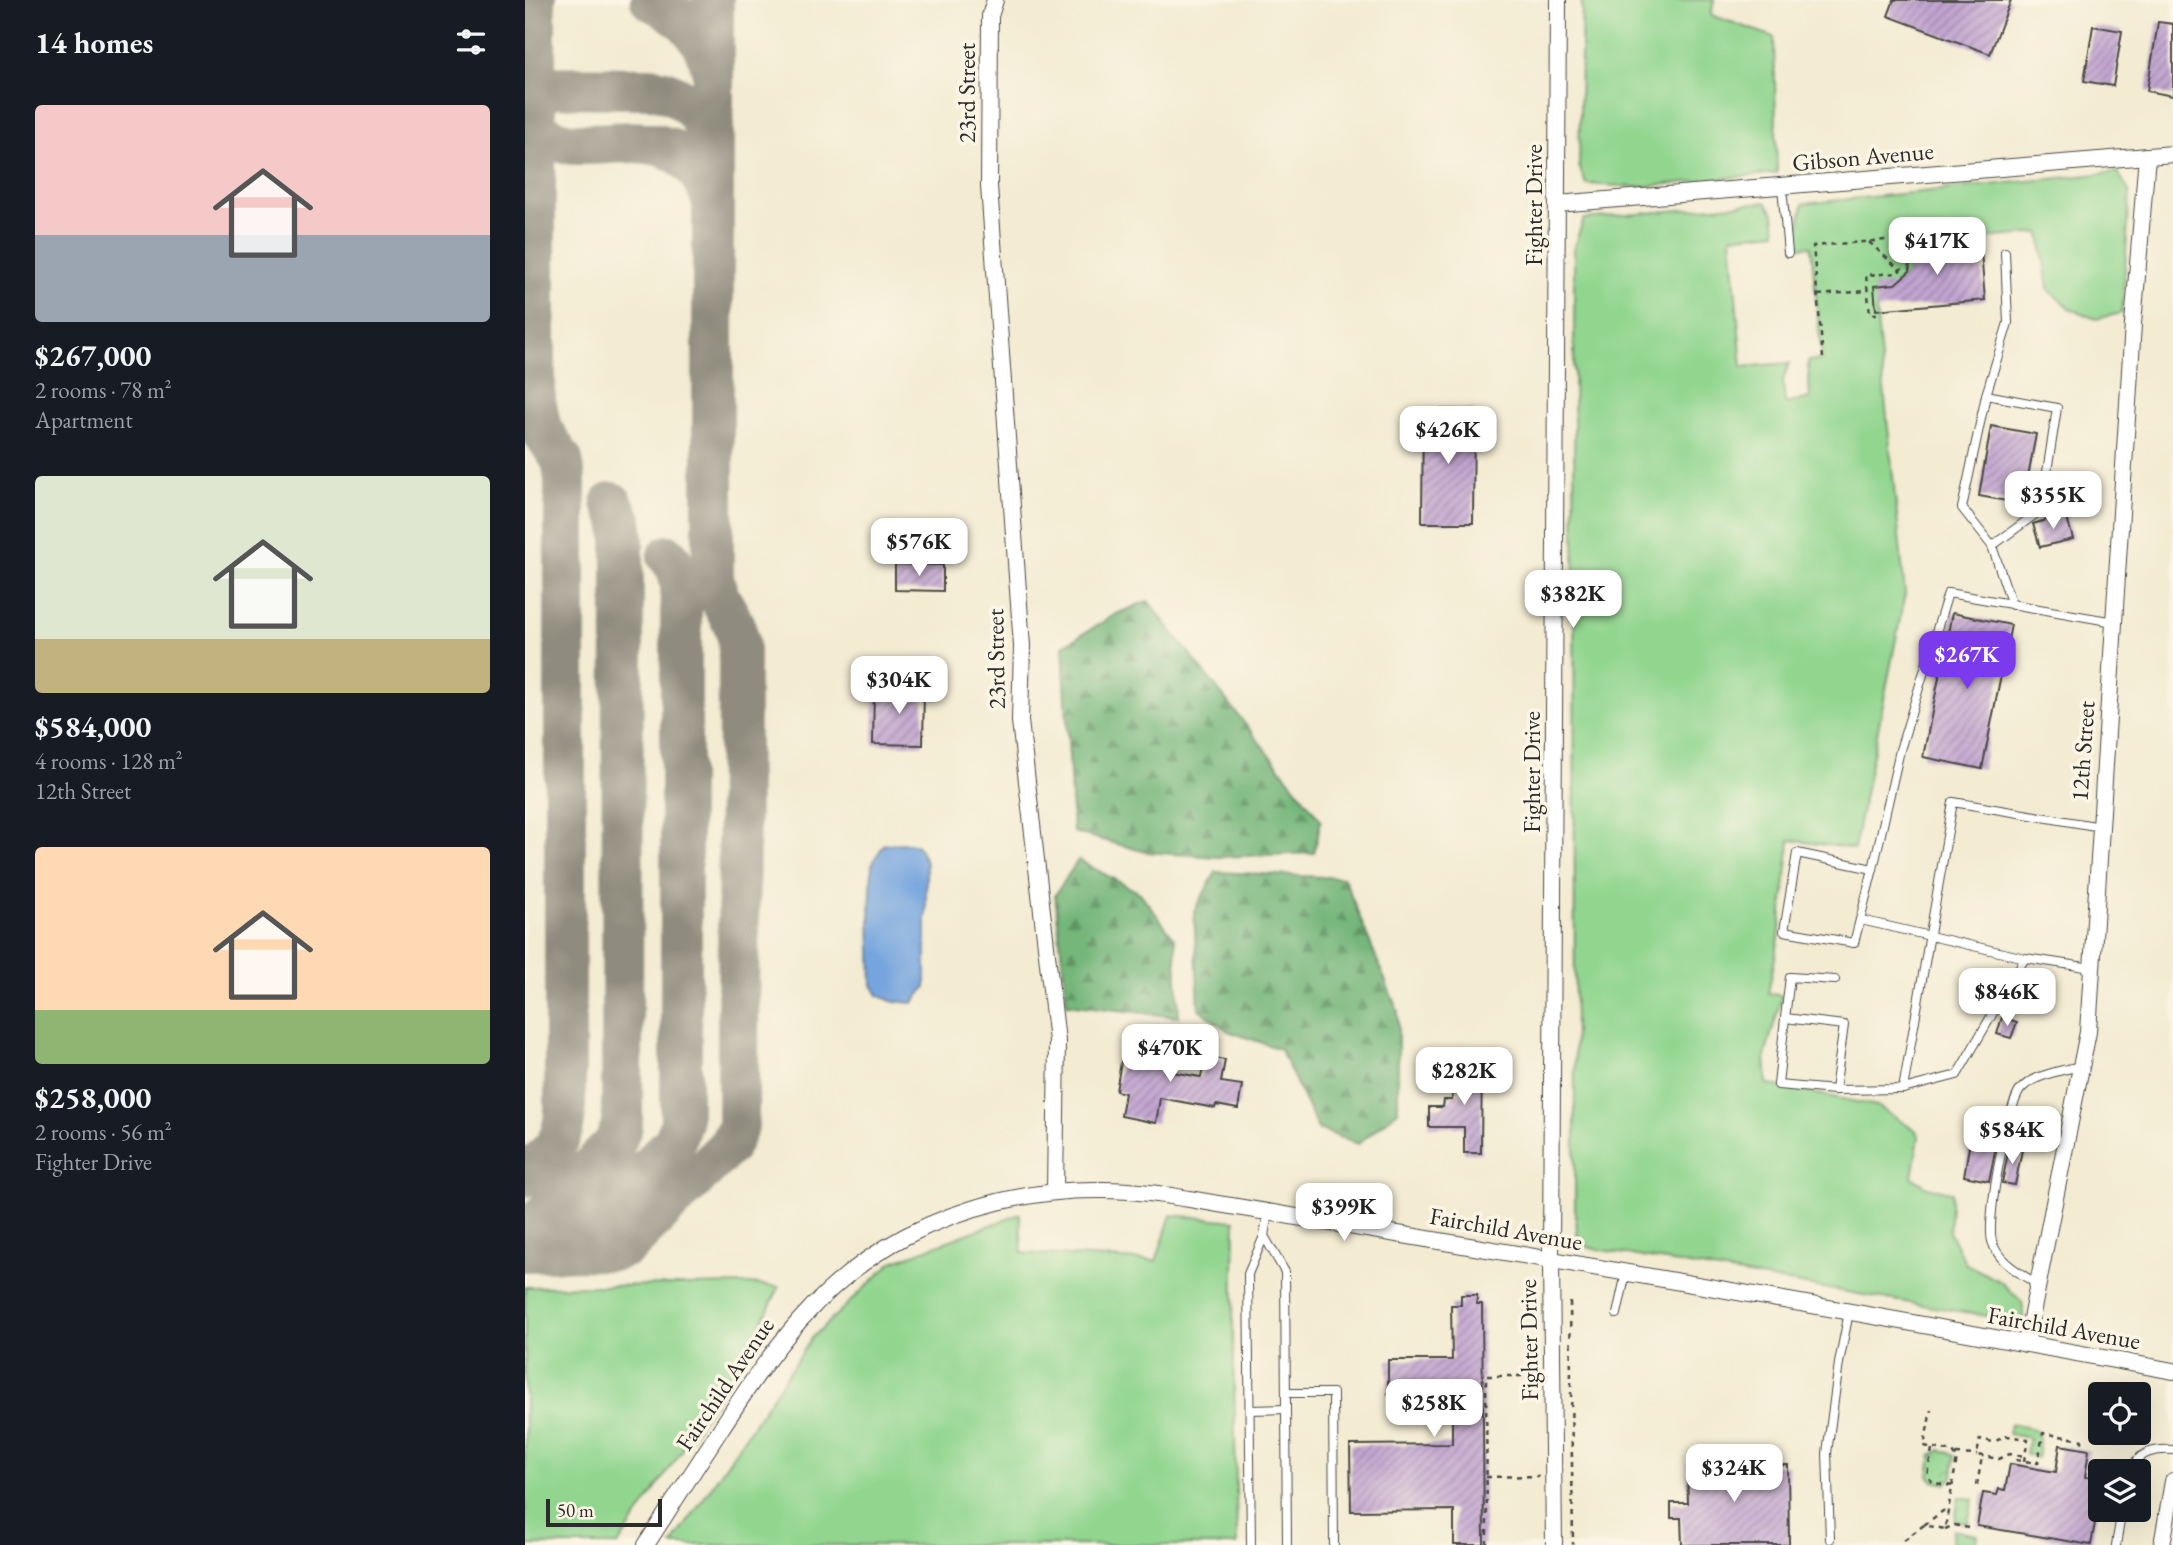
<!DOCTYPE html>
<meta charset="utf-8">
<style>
body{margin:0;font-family:"EB Garamond",serif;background:#242831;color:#f1f3f6;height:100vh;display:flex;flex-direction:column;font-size:26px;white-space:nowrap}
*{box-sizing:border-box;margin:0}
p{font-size:23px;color:#9ea1a6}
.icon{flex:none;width:38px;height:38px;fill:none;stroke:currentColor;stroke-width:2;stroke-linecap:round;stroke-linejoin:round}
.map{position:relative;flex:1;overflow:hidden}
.side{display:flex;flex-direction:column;background:#171b24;width:525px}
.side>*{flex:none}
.controls{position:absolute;left:1563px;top:1382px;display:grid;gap:14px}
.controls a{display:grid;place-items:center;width:63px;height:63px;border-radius:7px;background:#171b24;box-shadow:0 7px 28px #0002;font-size:35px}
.scale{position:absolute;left:21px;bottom:18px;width:116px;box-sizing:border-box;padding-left:7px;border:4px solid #2b2b2b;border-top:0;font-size:19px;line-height:24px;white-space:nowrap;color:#2b2b2b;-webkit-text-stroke:5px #fcf5e5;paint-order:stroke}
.price{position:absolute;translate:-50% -60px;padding:0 16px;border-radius:14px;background:#fff;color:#222;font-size:23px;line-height:46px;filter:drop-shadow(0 2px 4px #0008)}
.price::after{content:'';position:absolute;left:50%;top:42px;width:21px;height:16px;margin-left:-10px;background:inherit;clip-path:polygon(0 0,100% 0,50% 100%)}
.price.current{background:#7c3aed;color:#fff}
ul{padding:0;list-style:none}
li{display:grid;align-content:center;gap:14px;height:371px;padding:0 35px}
li span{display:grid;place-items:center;height:217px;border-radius:7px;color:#555}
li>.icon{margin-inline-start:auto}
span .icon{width:126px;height:126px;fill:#fffc;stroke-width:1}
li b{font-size:30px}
h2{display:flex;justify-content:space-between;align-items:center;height:84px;padding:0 35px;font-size:30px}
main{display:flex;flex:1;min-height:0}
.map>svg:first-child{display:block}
.grass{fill:#91d58f;stroke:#5e805d;stroke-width:2}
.forest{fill:url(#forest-firs);stroke:#507052;stroke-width:2}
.park{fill:url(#park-crowns);stroke:#5e805d;stroke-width:2}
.water{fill:#74a4de;stroke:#506884;stroke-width:2}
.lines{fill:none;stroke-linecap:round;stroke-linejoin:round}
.taxiway{stroke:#8f8b7e;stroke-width:42}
.building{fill:url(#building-hatch)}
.lane-casing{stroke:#494844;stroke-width:10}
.street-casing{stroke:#494844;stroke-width:18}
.path{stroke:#494844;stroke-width:2.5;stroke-dasharray:5 5;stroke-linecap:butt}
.lane{stroke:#fff;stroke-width:8}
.street{stroke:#fff;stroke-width:16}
.labels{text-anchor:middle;stroke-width:7;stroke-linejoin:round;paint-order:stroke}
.street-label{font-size:24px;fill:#2b2b2b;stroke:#fcf5e5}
</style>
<main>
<section class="side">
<h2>14 homes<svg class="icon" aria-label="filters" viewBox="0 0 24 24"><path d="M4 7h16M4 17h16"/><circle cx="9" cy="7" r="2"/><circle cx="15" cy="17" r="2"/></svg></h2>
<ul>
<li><span style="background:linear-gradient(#f6c9c9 60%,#9aa5b1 0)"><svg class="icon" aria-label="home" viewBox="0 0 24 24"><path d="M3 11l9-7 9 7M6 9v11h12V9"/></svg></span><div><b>$267,000</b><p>2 rooms · 78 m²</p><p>Apartment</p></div></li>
<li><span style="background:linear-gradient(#dfe7d0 75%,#c2b280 0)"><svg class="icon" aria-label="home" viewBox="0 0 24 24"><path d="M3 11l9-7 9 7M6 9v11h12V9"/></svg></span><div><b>$584,000</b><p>4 rooms · 128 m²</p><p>12th Street</p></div></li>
<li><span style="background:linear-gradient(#ffd9b3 75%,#8fb573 0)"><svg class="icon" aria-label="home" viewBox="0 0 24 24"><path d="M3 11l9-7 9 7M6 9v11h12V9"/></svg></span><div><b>$258,000</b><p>2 rooms · 56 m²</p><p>Fighter Drive</p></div></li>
</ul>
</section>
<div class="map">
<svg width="1648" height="1545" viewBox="0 0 1648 1545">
<defs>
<pattern id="forest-firs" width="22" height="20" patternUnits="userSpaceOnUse" patternTransform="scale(1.75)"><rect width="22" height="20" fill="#74b67a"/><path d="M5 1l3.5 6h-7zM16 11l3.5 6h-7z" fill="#5f9464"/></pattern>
<pattern id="park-crowns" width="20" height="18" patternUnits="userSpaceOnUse" patternTransform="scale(1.75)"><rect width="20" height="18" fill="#91d58f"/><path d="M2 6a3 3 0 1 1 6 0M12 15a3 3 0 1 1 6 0" fill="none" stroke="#7db77c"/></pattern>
<pattern id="building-hatch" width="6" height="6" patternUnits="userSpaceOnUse" patternTransform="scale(1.75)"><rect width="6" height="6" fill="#c1a4d0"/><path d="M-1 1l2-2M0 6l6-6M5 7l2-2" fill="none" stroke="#9d86a9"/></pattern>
</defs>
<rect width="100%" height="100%" fill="#fcf5e5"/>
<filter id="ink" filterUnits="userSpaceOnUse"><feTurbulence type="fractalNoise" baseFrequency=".0143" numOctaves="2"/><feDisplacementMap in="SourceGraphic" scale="14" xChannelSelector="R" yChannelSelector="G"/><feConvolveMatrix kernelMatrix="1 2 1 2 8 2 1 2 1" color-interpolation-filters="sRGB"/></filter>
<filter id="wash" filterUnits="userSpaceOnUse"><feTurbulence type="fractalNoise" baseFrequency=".00686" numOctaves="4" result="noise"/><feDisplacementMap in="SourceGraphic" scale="28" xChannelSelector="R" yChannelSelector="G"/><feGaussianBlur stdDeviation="1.57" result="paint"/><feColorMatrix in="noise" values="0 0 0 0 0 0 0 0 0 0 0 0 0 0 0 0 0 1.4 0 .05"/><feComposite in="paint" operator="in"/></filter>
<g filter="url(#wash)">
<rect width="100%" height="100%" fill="#f3ebd2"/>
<g class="grass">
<polygon points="1057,0 1189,0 1186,15 1249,37 1252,173 1114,187 1061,184 1054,167"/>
<polygon points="1593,172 1605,193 1597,313 1571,319 1545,309 1523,289 1515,233 1384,245 1385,271 1370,284 1351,310 1380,594 1329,849 1265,840 1254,938 1243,993 1257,996 1240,1056 1242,1084 1352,1106 1391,1131 1394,1137 1387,1177 1402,1187 1427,1192 1424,1232 1441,1264 1476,1282 1497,1302 1499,1318 1491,1321 1065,1248 1053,1241 1050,1209 1049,246 1059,219 1241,202 1249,214 1251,232 1206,237 1217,367 1264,363 1258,380 1260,404 1285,398 1283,361 1297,360 1286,246 1270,247 1278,204"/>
<polygon points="495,1214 497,1253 631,1261 646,1215 710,1221 708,1324 712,1545 147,1545 287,1338 367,1262"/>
<polygon points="226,1284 254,1287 223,1352 93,1545 0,1545 0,1287"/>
</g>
<g class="forest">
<polygon points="623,601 796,820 789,853 693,857 621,852 548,832 538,646 591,614"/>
<polygon points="553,860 615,893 650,939 654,1017 542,1004 530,895"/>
<polygon points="691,872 819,878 873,1012 873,1111 833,1144 793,1129 755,1049 703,1031 674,1009 669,911"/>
</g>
<g class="park">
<path d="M1485,1424C1512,1429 1518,1428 1512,1458L1501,1454L1504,1438L1483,1434Z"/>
<polygon points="1415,1450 1425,1452 1430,1456 1428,1477 1421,1484 1408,1481 1404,1476 1407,1455"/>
<polygon points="1434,1497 1448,1499 1443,1523 1430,1521"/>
<polygon points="1428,1530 1452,1535 1450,1545 1426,1543"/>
</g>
<polygon class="water" points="384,843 393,846 401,862 401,987 388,1003 366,1001 353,995 347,985 345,916 347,864 359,844"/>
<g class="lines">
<g class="taxiway">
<path d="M126,0C158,14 178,35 187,69"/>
<path d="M0,87L126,88C160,93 179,115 188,148"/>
<path d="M10,123C44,180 152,91 188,203"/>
<path d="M0,1176C25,1151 39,1146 40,1109V479L37,460L16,429L10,401V0"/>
<polyline points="0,1233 89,1144 97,1126 98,537 96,520 87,503"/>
<path d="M0,1251L91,1250L102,1246L204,1145L213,1126L214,647C212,615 192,607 188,576V0"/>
<polyline points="29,1251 51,1240 150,1141 156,1122 156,586 152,568 143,556"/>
</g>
</g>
<g id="blocks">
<g class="building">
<polygon points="1369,0 1486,0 1465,54 1363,16"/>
<polygon points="1633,22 1648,24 1648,96 1622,91"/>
<polygon points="1568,26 1597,31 1588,86 1559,81"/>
<polygon points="1455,239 1460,300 1351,310 1349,286 1370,284 1385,271 1383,245"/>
<polygon points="898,409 949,410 948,523 897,523"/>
<polygon points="1466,426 1511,434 1498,504 1454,496"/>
<polygon points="1541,514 1548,539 1515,547 1508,524"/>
<polygon points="370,564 418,565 418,591 370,590"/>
<polygon points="1427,613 1486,625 1457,769 1398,757"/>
<polygon points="349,688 399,689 398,745 348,744"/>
<polygon points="1477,1017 1492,1022 1486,1038 1472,1034"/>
<polygon points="612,1040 645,1046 641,1071 676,1077 680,1057 700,1060 696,1082 717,1085 713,1109 691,1105 690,1108 635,1098 631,1123 596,1116 600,1093 591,1091 597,1056 608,1058"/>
<polygon points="938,1057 957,1057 956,1153 939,1153 939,1127 904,1127 904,1107 918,1107 919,1100 927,1100 927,1094 938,1094"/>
<polygon points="1445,1141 1471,1146 1464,1181 1439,1176"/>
<polygon points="1484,1148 1497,1150 1490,1185 1477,1183"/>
<polygon points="936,1295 952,1295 952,1304 957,1304 959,1545 929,1545 929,1510 826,1511 825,1445 927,1444 927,1394 863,1394 863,1360 927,1360 926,1305 936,1305"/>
<polygon points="1535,1445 1564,1450 1560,1477 1575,1479 1575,1495 1566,1545 1452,1526 1458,1493 1472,1495 1474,1489 1480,1490 1485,1464 1531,1472"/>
<polygon points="1199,1451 1200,1466 1263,1465 1264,1545 1157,1545 1156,1518 1146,1518 1146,1503 1163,1503 1162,1466 1172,1466 1172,1452"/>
</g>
</g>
</g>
<g filter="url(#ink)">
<use href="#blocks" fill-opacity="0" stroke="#494844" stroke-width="2"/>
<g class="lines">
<g class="lane-casing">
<g id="lane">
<polyline points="1257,187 1263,253"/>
<polyline points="1480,252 1483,323 1461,395 1437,508 1467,546 1487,605"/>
<polyline points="1461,395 1532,408 1516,510 1467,546"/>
<polygon points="1272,853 1348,869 1329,943 1259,931"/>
<polyline points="1348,869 1375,750 1423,593 1589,622"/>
<polyline points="1336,920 1500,958 1567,968"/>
<polyline points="1260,1018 1265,977 1310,980"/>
<polyline points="1378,1089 1432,1075 1500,958"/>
<polyline points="1310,1090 1319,1025 1260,1018 1253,1085 1310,1090 1378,1089 1428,802 1576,827"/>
<polyline points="739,1236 760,1272 762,1545"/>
<path d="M1513,1285C1496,1273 1473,1263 1467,1241C1461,1219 1482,1106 1496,1089C1508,1075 1539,1070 1556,1066"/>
<polyline points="1092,1314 1101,1273"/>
<polyline points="761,1393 808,1393 809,1545"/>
<polyline points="725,1410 761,1409"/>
<path d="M1605,1472C1612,1452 1629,1449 1648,1450"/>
<polyline points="1305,1539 1302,1453 1314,1363 1324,1312"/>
<polyline points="726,1545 723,1274 739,1236 743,1212"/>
<polyline points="1591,1545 1597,1510"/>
</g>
</g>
<g class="street-casing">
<g id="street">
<polyline points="470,0 465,16 464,186 497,646 495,721 532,1041 530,1192"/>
<polyline points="1032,204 1648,154"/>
<polyline points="1501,1344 1563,1032 1608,324 1622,156"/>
<path d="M121,1545C145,1507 170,1469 195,1430C247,1350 294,1282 381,1236C439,1206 506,1190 571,1190C617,1189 661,1199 706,1206C773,1217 841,1229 908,1240C1155,1281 1402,1325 1648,1371"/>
<polyline points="1029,1545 1026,1260 1033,0"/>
<polyline points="1637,1545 1648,1481"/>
</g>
</g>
<g class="path">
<polyline points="1344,242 1375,270"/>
<polyline points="1293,295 1342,291"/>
<polyline points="1352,314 1345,314 1341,275 1373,273 1377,268 1374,239"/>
<polyline points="1298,358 1288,246 1411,236"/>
<polyline points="1045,1302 1048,1545"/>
<path d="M1407,1449L1402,1475C1407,1485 1418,1484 1428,1486"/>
<polyline points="1431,1454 1452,1455"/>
<polyline points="1491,1460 1513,1463 1518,1433 1557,1440 1557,1445"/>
<polyline points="1499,1461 1503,1439 1482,1436 1468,1442 1455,1439 1452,1455 1474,1459 1485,1454 1500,1456"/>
<polyline points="961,1477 1014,1476"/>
<polyline points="1452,1485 1457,1457"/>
<polyline points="1399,1525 1422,1508"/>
<polyline points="1420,1529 1430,1525 1443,1528"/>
<polyline points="1379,1540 1399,1525 1420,1529 1432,1458 1428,1452 1399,1446 1406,1410"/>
<polyline points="962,1545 961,1376 1013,1376"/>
</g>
<use href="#lane" class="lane"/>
<use href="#street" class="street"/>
</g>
</g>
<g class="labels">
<g class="street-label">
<text transform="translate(442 93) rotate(-90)" y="8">23rd Street</text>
<text transform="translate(1338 157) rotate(-5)" y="8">Gibson Avenue</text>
<text transform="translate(1009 205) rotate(-90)" y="8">Fighter Drive</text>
<text transform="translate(471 659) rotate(-91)" y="8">23rd Street</text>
<text transform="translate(1558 751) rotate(-86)" y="8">12th Street</text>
<text transform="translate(1007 772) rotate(-90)" y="8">Fighter Drive</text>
<text transform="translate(981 1229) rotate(10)" y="8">Fairchild Avenue</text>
<text transform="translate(1539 1328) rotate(10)" y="8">Fairchild Avenue</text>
<text transform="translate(1004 1340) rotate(-91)" y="8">Fighter Drive</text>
<text transform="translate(200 1384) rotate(-56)" y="8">Fairchild Avenue</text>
</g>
</g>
</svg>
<div class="controls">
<a><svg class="icon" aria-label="locate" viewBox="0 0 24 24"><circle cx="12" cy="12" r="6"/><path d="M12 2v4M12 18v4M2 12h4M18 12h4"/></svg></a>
<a><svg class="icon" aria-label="layers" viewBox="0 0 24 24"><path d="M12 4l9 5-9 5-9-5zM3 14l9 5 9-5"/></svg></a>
</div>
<div class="scale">50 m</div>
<b class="price" style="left:1412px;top:277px">$417K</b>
<b class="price" style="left:923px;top:466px">$426K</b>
<b class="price" style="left:1528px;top:531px">$355K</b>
<b class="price" style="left:394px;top:578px">$576K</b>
<b class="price" style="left:1048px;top:630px">$382K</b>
<b class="price current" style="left:1442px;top:691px">$267K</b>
<b class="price" style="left:374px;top:716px">$304K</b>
<b class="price" style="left:1482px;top:1028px">$846K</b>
<b class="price" style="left:645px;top:1084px">$470K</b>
<b class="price" style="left:939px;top:1107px">$282K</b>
<b class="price" style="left:1487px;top:1166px">$584K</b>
<b class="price" style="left:819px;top:1243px">$399K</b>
<b class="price" style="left:909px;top:1439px">$258K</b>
<b class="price" style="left:1209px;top:1504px">$324K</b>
</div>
</main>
